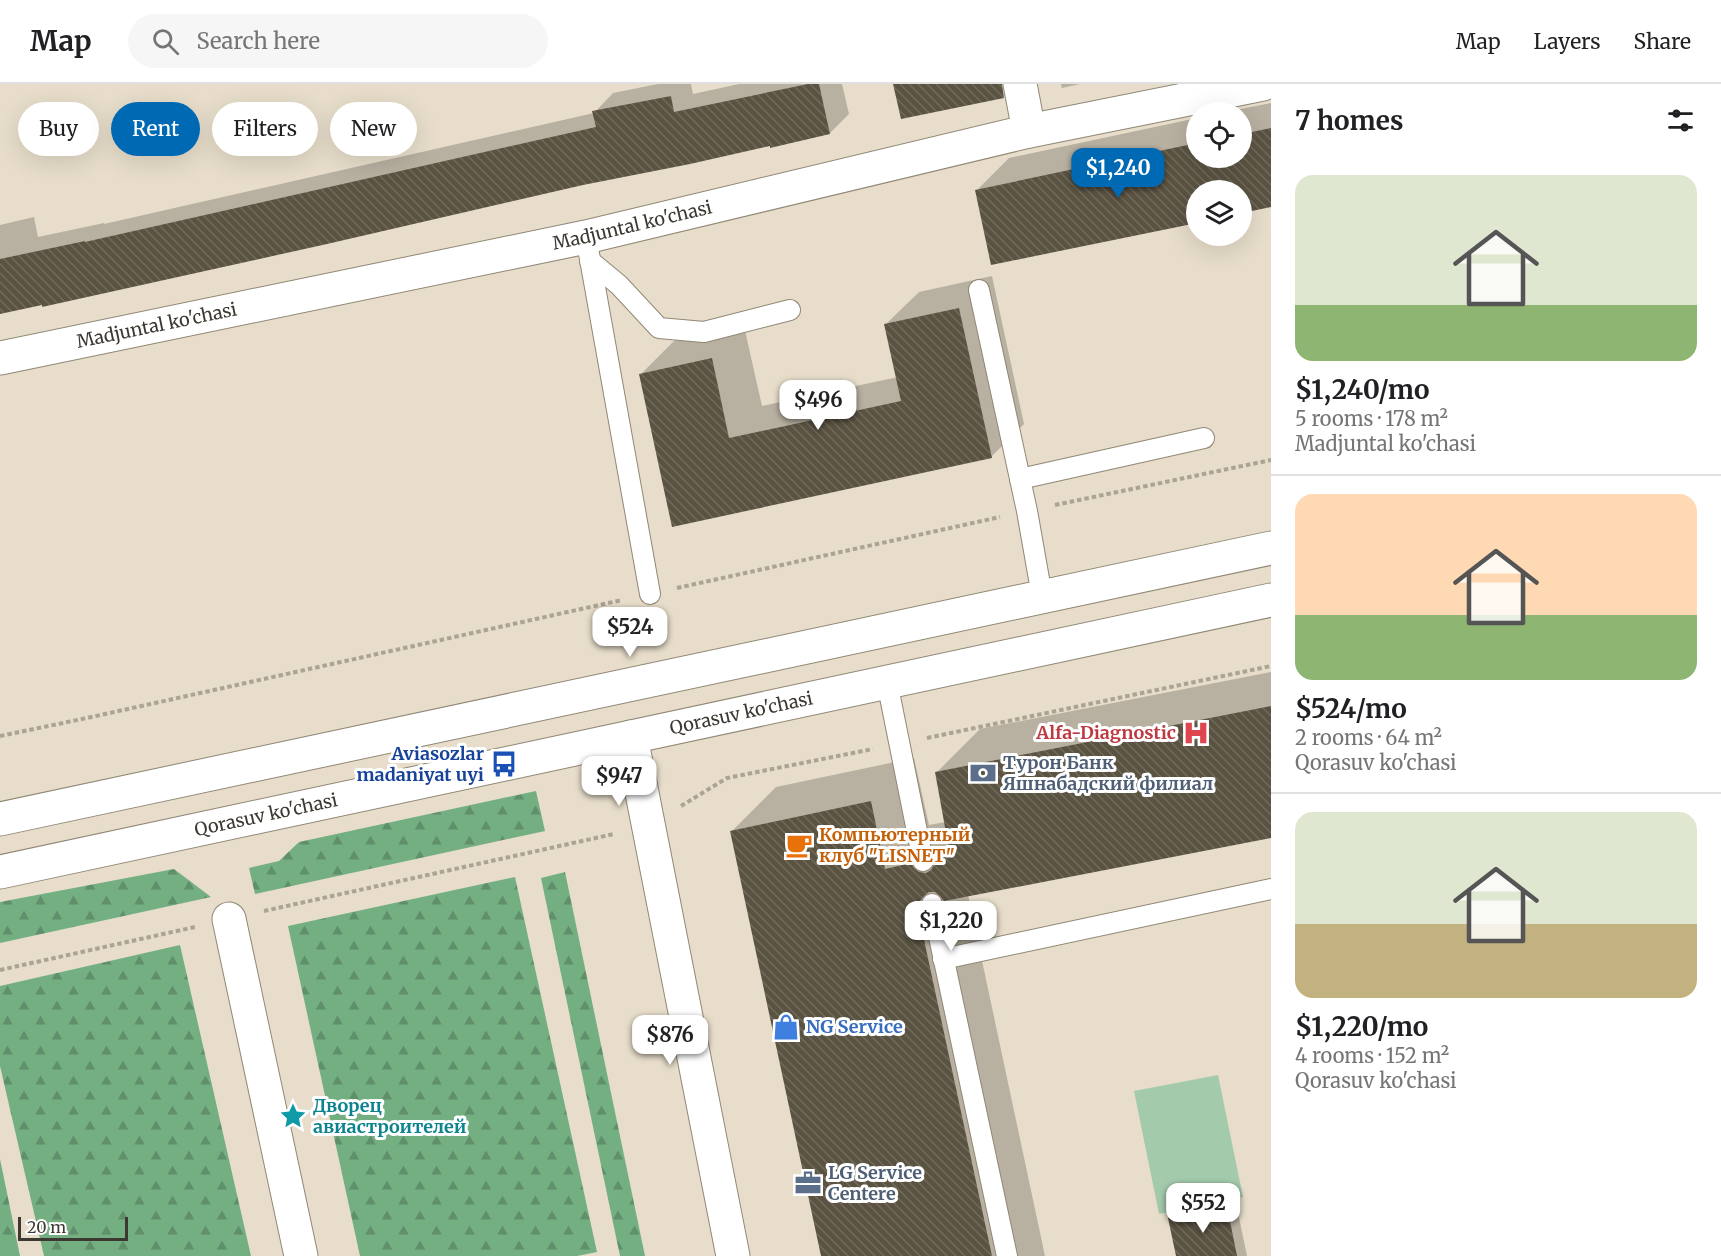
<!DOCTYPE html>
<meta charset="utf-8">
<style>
body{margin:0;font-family:Merriweather,serif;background:#f6f6f6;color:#202124;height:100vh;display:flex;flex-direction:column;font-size:22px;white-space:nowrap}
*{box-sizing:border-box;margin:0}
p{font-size:20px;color:#757577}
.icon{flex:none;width:33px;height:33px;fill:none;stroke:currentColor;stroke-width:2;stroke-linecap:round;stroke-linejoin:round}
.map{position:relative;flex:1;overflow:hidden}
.details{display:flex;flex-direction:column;background:#fff;width:450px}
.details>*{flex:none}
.top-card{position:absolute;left:18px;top:18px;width:570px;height:54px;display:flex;gap:12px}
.buttons{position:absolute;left:1186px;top:18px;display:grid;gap:12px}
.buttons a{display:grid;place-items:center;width:66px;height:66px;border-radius:50%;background:#fff;box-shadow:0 6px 24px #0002;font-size:30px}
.scale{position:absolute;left:18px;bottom:15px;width:110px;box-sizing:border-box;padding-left:6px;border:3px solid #3d3932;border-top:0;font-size:16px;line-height:21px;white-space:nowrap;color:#3d3932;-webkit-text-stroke:4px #fff;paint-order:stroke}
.price{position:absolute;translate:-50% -51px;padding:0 14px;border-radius:12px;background:#fff;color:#222;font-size:20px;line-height:39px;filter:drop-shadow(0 2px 3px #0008)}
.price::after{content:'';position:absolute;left:50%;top:36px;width:18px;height:14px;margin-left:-9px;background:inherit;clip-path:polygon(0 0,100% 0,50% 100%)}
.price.active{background:#0069b4;color:#fff}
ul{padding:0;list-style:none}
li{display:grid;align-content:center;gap:12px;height:318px;padding:0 24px}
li+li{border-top:2px solid #e0e0e0}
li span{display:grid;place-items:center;height:186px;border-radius:18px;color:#555}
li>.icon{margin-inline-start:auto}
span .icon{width:108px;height:108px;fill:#fffc;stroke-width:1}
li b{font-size:26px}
h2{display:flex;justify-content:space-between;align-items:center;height:72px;padding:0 24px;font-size:26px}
.pill{padding:0 21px;border-radius:27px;background:#fff;box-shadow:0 6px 24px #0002;font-size:21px;line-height:54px}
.pill.active{background:#0069b4;color:#fff}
header{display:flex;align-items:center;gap:36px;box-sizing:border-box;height:84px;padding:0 30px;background:#fff;border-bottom:2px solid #e0e0e0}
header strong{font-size:28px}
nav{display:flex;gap:33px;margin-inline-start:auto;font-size:21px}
.search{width:420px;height:54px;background:#f6f6f6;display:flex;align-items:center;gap:15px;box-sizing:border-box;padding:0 21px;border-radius:33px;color:#757577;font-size:22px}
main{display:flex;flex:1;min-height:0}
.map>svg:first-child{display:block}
.forest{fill:url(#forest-firs)}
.pitch{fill:#a4caac}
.shadow{fill:#0003}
.building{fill:url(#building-back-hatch)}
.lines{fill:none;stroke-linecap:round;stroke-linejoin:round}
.lane-casing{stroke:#908775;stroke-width:22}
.street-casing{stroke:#908775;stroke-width:35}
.secondary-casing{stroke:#908775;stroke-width:35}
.path{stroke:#aba394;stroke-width:4;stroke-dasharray:4.5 3;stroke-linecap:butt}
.lane{stroke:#fff;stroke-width:20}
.street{stroke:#fff;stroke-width:33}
.secondary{stroke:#fff;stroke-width:33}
.labels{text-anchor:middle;stroke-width:6;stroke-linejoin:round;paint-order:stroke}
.street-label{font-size:18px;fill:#3d3932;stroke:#fff}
.health-label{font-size:18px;font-weight:bold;fill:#be3a42;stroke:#fff;text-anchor:end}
.transit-label{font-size:18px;font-weight:bold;fill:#164399;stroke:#fff;text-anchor:end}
.service-label{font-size:18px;font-weight:bold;fill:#4e5e75;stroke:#fff;text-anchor:start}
.food-label{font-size:18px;font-weight:bold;fill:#c56008;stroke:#fff;text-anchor:start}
.shop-label{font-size:18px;font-weight:bold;fill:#366cbe;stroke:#fff;text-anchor:start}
.culture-label{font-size:18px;font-weight:bold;fill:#0d838f;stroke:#fff;text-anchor:start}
</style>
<header>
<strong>Map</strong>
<div class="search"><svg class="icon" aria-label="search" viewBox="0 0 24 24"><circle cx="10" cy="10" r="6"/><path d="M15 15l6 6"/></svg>Search here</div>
<nav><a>Map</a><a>Layers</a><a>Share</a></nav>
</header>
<main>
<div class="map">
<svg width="1271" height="1172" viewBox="0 0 1271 1172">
<defs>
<pattern id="forest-firs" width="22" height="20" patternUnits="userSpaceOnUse" patternTransform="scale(1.5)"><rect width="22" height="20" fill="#74af82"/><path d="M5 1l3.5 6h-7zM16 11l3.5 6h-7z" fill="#608f6b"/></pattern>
<pattern id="building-back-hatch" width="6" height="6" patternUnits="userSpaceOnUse" patternTransform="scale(1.5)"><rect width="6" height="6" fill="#5b5342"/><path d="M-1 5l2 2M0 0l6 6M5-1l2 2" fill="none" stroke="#706a5c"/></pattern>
</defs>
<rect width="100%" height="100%" fill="#e7ddca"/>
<g class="forest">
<polygon points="536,707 545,747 255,810 249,784 279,777 299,758"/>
<polygon points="174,785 211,813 0,859 0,818"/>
<polygon points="565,788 645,1172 620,1172 541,794"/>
<polygon points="515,793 597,1168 577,1172 360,1172 288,842"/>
<polygon points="180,861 251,1172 44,1172 0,982 0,902"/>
<polygon points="0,1075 20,1172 0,1172"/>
</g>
<polygon class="pitch" points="1218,991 1243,1113 1159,1130 1134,1007"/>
<g class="shadow">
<polygon points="658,0 691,0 693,10 739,0 842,0 849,30 830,49 583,99 0,229 0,141 34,133 38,153 104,139 104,140 594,29 613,9"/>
<polygon points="1061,0 1080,0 1062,4"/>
<polygon points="1271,19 1271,122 1242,128 1242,106 1197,106 1197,137 977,106 1009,74 1197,34 1197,74 1242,74 1242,28 1225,28"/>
<polygon points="992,192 1024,340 991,373 674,441 641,290 674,257 744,242 762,322 898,293 886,240 919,208"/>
<polygon points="1271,588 1271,752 968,811 1045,1172 823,1172 732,747 776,703 914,674 929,741 945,738 936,689 980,645"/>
<polygon points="1235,1114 1247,1172 1178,1172 1170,1135 1178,1126"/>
</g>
<g class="building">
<polygon points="808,0 819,0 830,50 770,64 770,62 690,80 583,101 327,160 42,223 42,221 0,230 0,175 85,157 85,158 596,43 592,27 671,12 674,28"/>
<polygon points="893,0 1002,0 1004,14 901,35"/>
<polygon points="1271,44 1271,123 1242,129 1242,106 1197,106 1197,139 991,181 975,106 1197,59 1197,74 1242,74 1242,50"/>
<polygon points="959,224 992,374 672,443 639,290 712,274 729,354 901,317 884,240"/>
<polygon points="1271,622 1271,754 944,817 940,812 935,808 929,808 924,812 920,817 920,822 917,823 992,1172 821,1172 730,747 871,717 885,785 911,779 914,784 919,788 926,789 931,786 934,781 935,774 950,771 935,688"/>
<polygon points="1227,1122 1237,1172 1176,1172 1168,1134"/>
</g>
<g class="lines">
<g class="lane-casing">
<g id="lane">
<polyline points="586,153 650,510"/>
<polyline points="590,177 619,201 659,244 704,248 790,226"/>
<polyline points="979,206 1027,427 1042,512"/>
<polyline points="1020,395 1204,354"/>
<polyline points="887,598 923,777"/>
<polyline points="932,820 1007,1172"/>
<polyline points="943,875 1271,805"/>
</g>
</g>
<g class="street-casing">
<g id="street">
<polyline points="1020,0 1029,47"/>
<path id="s1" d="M0,274L586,153L1029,47L1263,0"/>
<polyline points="631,653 733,1172"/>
<polyline points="229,835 301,1172"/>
</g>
</g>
<g class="secondary-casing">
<g id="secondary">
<polyline points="0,735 1271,464"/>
<path id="s2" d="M0,788L1271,516"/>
</g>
</g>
<g class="path">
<polyline points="1055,421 1271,376"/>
<polyline points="677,504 1000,433"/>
<polyline points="0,652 87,634 622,516"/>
<polyline points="927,654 1271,582"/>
<polyline points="681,722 727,694 873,665"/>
<polyline points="264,827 614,750"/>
<polyline points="0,886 195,843"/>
</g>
<use href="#lane" class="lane"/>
<use href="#street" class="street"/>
<use href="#secondary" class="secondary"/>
</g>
<defs>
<g id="hospital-bare" transform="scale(2.07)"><path d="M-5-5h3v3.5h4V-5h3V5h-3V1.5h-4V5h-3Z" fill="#e0444e" stroke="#fff" stroke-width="2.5" paint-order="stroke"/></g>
<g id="bus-bare" transform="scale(2.07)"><path d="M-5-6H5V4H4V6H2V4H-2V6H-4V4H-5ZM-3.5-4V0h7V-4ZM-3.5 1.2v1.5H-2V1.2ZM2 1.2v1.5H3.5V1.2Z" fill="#1a4fb4" stroke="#fff" stroke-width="2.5" paint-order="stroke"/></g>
<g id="bank-bare" transform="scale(2.07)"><path d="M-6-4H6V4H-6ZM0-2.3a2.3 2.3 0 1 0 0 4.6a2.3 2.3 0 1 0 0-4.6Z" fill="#5c6f8a" stroke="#fff" stroke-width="2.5" paint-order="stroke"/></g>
<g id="cafe-bare" transform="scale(2.07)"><path d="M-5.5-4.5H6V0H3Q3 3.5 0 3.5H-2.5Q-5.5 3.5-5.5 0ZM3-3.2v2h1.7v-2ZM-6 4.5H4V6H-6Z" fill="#e8710a" stroke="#fff" stroke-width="2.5" paint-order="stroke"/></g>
<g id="shop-bare" transform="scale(2.07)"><path d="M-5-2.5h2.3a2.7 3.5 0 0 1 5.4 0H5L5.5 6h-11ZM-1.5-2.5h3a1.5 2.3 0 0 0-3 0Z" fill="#3f7fe0" stroke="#fff" stroke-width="2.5" paint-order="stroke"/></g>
<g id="sight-bare" transform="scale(2.07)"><path d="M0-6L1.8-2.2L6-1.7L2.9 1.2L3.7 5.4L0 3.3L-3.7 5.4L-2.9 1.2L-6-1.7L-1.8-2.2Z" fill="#0f9aa8" stroke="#fff" stroke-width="2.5" paint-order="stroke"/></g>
<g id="office-bare" transform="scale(2.07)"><path d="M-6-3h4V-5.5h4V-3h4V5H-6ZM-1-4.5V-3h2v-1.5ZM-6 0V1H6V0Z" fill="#5c6f8a" stroke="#fff" stroke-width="2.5" paint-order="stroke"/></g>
</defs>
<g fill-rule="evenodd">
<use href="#hospital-bare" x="1196" y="649"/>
<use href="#bus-bare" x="504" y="680"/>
<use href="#bank-bare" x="983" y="689"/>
<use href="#cafe-bare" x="799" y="761"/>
<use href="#shop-bare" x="786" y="943"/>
<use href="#sight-bare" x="293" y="1032"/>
<use href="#office-bare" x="808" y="1099"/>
</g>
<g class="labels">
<g class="street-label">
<text dy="6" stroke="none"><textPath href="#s1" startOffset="646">Madjuntal ko'chasi</textPath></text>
<text dy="6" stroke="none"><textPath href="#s1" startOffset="160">Madjuntal ko'chasi</textPath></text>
<text dy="6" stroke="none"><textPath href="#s2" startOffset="758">Qorasuv ko'chasi</textPath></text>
<text dy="6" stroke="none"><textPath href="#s2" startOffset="272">Qorasuv ko'chasi</textPath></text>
</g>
<g class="health-label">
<text x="1176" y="655">Alfa-Diagnostic</text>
</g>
<g class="transit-label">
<text x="484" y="676">Aviasozlar<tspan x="484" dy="21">madaniyat uyi</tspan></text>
</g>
<g class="service-label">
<text x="1003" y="685">Турон Банк<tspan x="1003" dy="21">Яшнабадский филиал</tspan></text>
<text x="828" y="1095">LG Service<tspan x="828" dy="21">Centere</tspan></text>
</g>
<g class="food-label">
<text x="819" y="757">Компьютерный<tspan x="819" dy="21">клуб "LISNET"</tspan></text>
</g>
<g class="shop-label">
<text x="806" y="949">NG Service</text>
</g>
<g class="culture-label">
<text x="313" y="1028">Дворец<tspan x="313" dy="21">авиастроителей</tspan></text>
</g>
</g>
</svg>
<div class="buttons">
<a><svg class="icon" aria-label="locate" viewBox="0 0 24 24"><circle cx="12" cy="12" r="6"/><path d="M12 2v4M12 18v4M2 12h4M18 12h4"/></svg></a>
<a><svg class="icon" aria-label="layers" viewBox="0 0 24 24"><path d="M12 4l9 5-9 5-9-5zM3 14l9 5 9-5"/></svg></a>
</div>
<div class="scale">20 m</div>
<b class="price active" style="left:1118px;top:115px">$1,240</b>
<b class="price" style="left:818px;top:347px">$496</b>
<b class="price" style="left:630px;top:574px">$524</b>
<b class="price" style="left:619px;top:723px">$947</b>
<b class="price" style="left:951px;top:868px">$1,220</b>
<b class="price" style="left:670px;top:982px">$876</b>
<b class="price" style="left:1203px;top:1150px">$552</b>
<div class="top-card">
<a class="pill">Buy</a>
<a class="pill active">Rent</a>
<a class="pill">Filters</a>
<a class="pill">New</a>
</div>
</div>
<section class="details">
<h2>7 homes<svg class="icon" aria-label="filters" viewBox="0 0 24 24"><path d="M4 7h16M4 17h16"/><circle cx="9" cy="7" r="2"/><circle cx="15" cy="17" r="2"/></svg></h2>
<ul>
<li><span style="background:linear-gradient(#dfe7d0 70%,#8fb573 0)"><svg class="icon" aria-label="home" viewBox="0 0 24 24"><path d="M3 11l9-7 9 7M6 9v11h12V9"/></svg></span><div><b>$1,240/mo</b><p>5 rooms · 178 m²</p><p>Madjuntal ko'chasi</p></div></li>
<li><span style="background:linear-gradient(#ffd9b3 65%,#8fb573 0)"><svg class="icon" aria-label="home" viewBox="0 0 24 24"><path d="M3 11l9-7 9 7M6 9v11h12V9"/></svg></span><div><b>$524/mo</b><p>2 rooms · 64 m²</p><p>Qorasuv ko'chasi</p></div></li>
<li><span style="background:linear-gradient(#dfe7d0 60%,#c2b280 0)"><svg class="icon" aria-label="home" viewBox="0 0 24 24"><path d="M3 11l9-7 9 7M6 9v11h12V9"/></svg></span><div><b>$1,220/mo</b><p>4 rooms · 152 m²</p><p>Qorasuv ko'chasi</p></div></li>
</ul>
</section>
</main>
